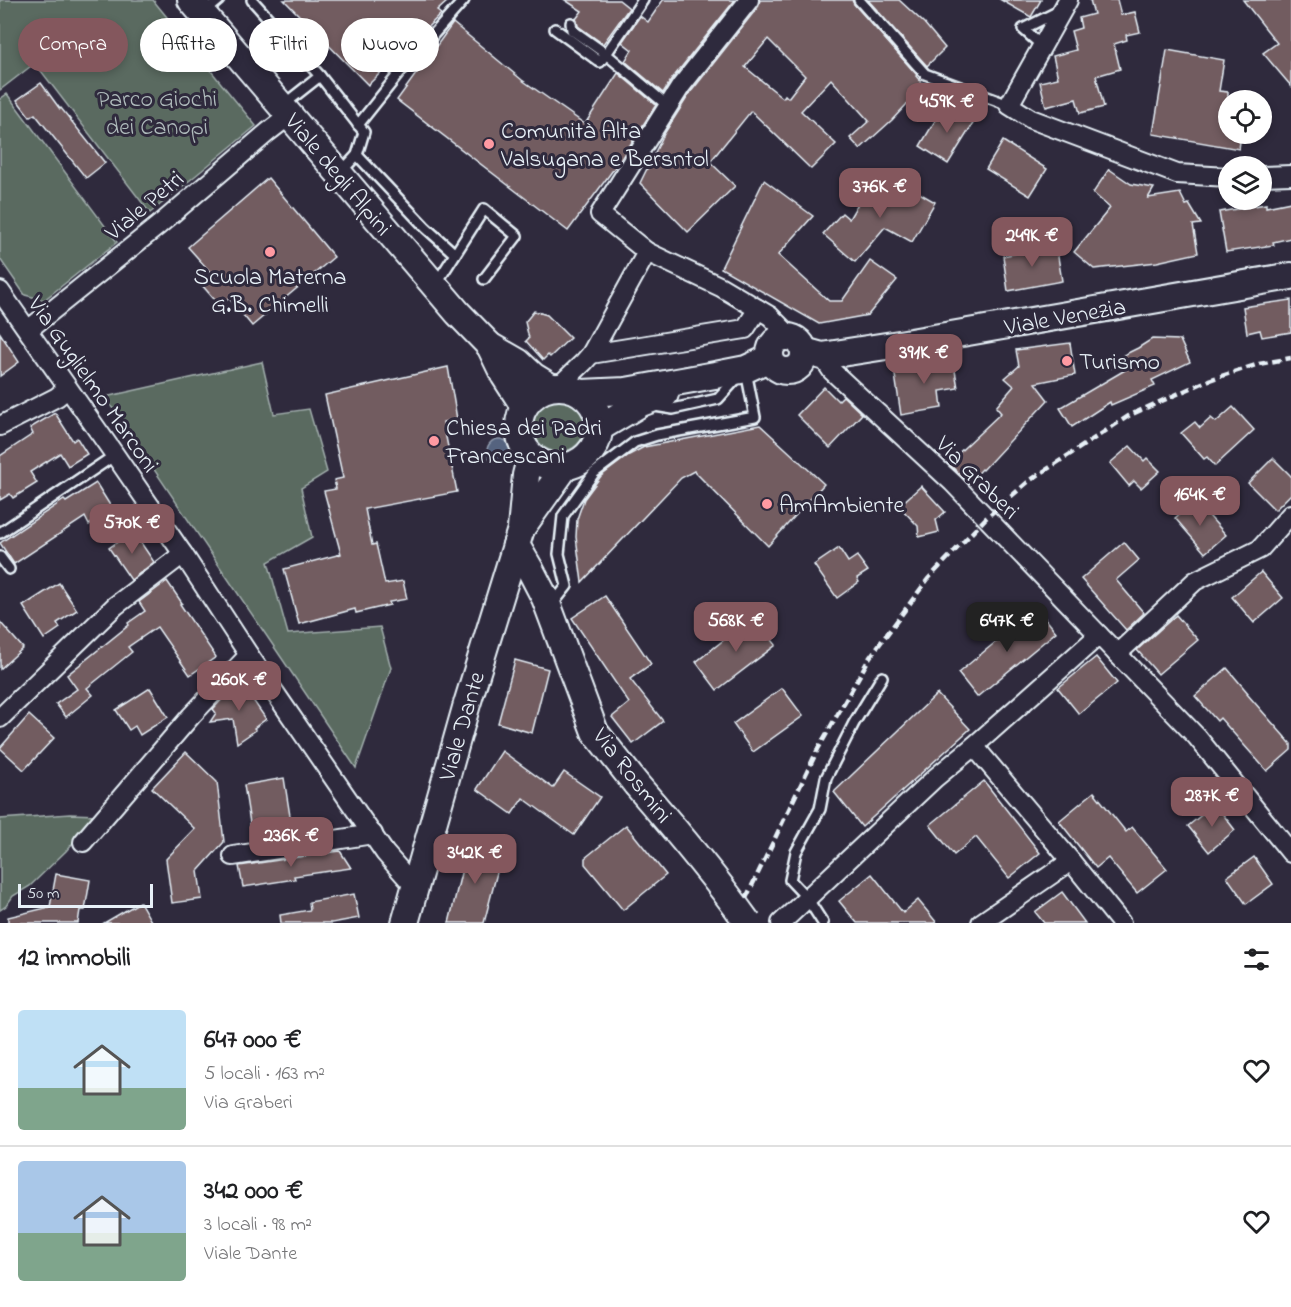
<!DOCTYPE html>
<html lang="it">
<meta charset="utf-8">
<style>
body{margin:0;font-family:"Indie Flower",sans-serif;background:#f2f2f2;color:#202124;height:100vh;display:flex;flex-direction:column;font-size:22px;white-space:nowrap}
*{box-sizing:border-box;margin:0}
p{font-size:20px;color:#757577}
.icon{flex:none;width:33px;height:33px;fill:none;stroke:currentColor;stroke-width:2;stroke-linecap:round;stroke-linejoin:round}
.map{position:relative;height:923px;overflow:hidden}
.details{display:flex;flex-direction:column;background:#fff;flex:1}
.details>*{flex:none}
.guide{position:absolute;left:18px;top:18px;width:600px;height:54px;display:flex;gap:12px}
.tools{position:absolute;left:1218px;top:90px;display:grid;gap:12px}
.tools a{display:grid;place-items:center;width:54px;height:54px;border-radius:50%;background:#fff;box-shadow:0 3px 9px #0003;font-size:30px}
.scale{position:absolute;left:18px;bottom:15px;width:135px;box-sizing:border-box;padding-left:6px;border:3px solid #e8f1f8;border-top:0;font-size:16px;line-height:21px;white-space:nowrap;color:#e8f1f8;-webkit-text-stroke:4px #2f2a3d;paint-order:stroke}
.price{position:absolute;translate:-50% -51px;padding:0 14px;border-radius:12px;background:#84575d;color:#fff;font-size:20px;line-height:39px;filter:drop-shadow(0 2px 3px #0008)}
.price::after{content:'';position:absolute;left:50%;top:36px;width:18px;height:14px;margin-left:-9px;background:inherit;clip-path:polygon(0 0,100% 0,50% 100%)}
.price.on{background:#222;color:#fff}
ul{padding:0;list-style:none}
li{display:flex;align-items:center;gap:18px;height:150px;padding:0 18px}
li+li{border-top:2px solid #e0e0e0}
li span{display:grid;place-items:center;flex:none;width:168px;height:120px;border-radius:6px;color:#555}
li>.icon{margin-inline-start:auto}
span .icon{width:72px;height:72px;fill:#fffc;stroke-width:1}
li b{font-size:26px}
h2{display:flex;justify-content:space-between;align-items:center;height:72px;padding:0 18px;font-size:26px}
.pill{padding:0 21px;border-radius:27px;background:#fff;box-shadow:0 3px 9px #0003;font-size:21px;line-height:54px}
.pill.on{background:#84575d;color:#fff}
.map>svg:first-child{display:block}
.green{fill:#5a6a61;stroke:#a1aeac;stroke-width:1.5}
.water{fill:#55647f;stroke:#909caf;stroke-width:1.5}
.building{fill:#725b60;stroke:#e8f1f8;stroke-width:1.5;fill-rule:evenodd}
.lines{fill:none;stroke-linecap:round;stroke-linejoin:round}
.lane-casing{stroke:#e8f1f8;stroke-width:14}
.street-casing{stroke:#e8f1f8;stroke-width:22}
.secondary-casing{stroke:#e8f1f8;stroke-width:30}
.lane{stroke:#2f2a3d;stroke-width:9}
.street{stroke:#2f2a3d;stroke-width:18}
.secondary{stroke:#2f2a3d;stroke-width:26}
.rail{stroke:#e8f1f8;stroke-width:4.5;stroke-dasharray:9 4.5;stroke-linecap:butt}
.secondary-bridge-casing{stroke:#e8f1f8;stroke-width:30;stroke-linecap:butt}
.secondary-bridge{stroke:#2f2a3d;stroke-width:26}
.poi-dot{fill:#ff9aa2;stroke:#2f2a3d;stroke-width:2}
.labels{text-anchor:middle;stroke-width:6;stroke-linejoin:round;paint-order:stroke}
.park-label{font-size:24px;fill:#afbbbc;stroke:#2f2a3d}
.poi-label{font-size:24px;fill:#e8f1f8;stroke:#2f2a3d;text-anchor:start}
.street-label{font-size:24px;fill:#e8f1f8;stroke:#2f2a3d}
</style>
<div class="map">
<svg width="1291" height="923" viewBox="0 0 1291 923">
<rect width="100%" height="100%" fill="#2f2a3d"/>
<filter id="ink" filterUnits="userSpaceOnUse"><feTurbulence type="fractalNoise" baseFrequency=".0167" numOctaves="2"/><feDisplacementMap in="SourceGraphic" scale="12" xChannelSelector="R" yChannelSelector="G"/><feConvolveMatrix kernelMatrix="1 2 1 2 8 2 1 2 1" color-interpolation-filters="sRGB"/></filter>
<g filter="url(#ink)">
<g class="green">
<polygon points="0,0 153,0 256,126 150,213 35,63 0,90"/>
<polygon points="7,94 117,242 44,300 25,295 0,259 0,99"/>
<polygon points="262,362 274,414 309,409 327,472 301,488 312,537 268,562 288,634 380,627 391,668 356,768 105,397"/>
<circle cx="559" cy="426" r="26"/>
<polygon points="70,814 97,815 66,851 30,886 13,896 6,906 0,910 0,819"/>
</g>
<circle class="water" cx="499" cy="451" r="12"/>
<g class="building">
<polygon points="284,0 449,0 437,11 441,14 368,85"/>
<polygon points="565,0 619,0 629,8 603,44 578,26 576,19 582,11"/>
<polygon points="663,0 735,0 672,79 663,93 625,61 632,50 622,42 640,16 648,22"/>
<path d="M760,0H852L854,4L917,75L916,76L922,83V88L892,120L860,149L850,138L869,121L831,79L801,111L836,144L811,169L751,111L710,162L735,186L688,232L640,183L664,134L690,93L758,7ZM768,39L805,76L788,98L785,95L783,98L745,67Z"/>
<polygon points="868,0 899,0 924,23 945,48 927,66"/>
<polygon points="1001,0 1041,0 1031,17"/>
<polygon points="1090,0 1117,0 1121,15 1135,12 1140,32 1126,35 1127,40 1114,44 1120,69 1096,76 1104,107 1080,113 1076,99 1046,107 1040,82 1058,78 1053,56 1076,50 1071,31 1081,28 1079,18 1094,14"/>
<polygon points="1243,0 1291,0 1291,86 1263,53 1277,43"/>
<polygon points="453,23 522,80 585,124 618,73 656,105 621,159 568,231 397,100"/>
<polygon points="1167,50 1224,60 1219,91 1228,92 1228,134 1241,134 1239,149 1153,134"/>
<polygon points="41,83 60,109 61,108 105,163 86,178 35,114 30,117 17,100"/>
<polygon points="945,104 974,122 948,164 920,146"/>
<polygon points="1003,141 1047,169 1030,196 986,169"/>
<polygon points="1109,169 1131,184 1154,188 1148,198 1180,193 1186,205 1189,204 1201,224 1193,225 1198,253 1157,262 1094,269 1074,252 1110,208 1093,193"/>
<polygon points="268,178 334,257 252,326 229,298 220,306 201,284 212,274 188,247"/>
<polygon points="764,180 813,216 778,255 829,301 842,301 870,261 897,280 868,315 819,324 721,268"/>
<polygon points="870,183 895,197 902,183 935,202 912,242 885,227 855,262 823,234 842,213 849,219"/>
<polygon points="1291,202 1291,238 1273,242 1274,245 1226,252 1219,212 1266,204 1266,207"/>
<polygon points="1056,245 1062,281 1008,291 1003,256"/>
<polygon points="1291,300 1291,332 1262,337 1260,330 1247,333 1243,307"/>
<polygon points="534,311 547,315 570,338 550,357 548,355 543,360 526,341 529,338 525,322"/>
<polygon points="0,333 19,362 0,376"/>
<polygon points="1152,339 1180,340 1190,362 1152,380 1155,386 1111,405 1110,402 1072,427 1060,408 1137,363 1105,369 1103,365 1138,348"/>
<polygon points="1070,343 1075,375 1035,383 1048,400 983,470 982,469 969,483 948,463 1001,413 996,407 1014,386 1005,378 1019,366 1016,350"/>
<polygon points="953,359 958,388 940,391 942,408 901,415 894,368"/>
<polygon points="448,367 457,419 443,422 457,492 365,509 372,545 376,544 385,584 403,581 407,599 389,602 390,605 356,613 355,609 299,624 284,569 341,554 324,491 336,489 334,480 343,478 325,395"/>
<polygon points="824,387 838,401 843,396 862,414 830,448 797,415"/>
<polygon points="1233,407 1254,430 1215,466 1207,457 1204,459 1181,433 1195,422 1200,428 1211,418 1216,422"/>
<polygon points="55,413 73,441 77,438 87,454 68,466 60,453 30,472 37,483 13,498 10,494 0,500 0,456 33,434 30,428"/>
<polygon points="760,425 824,484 768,546 694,471 681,478 582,582 576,537 577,519 584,499 601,476 629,455 644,447"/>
<polygon points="1130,446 1144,461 1147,458 1160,471 1141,488 1134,481 1129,486 1110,463"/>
<polygon points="1273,458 1291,476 1291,494 1275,510 1248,483"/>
<polygon points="96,483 113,510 89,525 85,517 14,564 0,543 64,500 66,502"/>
<polygon points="921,486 945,512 936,520 939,532 919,537 918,526 899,506"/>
<polygon points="1195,500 1226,535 1205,553 1175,518"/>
<polygon points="133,531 154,562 131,580 109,548"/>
<polygon points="1124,542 1139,560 1116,580 1144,613 1126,630 1081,579"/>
<polygon points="839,548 848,562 857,556 868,571 857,578 859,582 837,598 814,565"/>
<polygon points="1261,572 1283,598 1254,623 1232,597"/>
<polygon points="167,581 182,603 180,604 216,657 190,675 157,627 128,647 132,652 87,688 93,695 66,717 56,704 77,689 67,675 129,625 128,623 145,611 139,602"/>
<polygon points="59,583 77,610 57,623 60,628 44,639 23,606"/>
<polygon points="605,596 651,664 630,679 663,721 633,744 612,717 629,703 572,618"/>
<polygon points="1037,608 1056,632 977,697 958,673"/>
<polygon points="1176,615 1198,640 1158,674 1137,650"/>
<polygon points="754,616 776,645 717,690 696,662"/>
<polygon points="0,622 23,648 0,669"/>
<polygon points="1096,657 1117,683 1079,714 1058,688"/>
<polygon points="515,660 548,669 532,733 498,723"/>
<polygon points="1227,668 1248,693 1247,694 1291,744 1291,750 1267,771 1220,718 1217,721 1195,696"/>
<polygon points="242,684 266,719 254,728 256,730 237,743 233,719 210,722 216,713 213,709 227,694"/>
<polygon points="150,688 168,717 140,735 135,726 129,730 116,710"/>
<polygon points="782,688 803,716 753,752 733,724"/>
<polygon points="937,694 970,729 862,827 834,792"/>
<polygon points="29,715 54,738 24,770 0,748"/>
<polygon points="502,751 553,788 564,772 600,797 574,835 523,798 512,814 477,789"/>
<polygon points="186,752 217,782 224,842 198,871 202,899 172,903 166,859 195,829 152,788"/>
<polygon points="284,778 293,835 253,842 244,785"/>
<polygon points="984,781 1040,853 1009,878 976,837 954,855 930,825"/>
<polygon points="1094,792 1126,832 1132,827 1167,869 1137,893 1108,858 1096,868 1059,821"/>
<polygon points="1215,804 1235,830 1209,852 1188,826"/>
<polygon points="626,825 666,875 623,910 585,864 585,858"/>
<polygon points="468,844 502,853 484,923 449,923"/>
<polygon points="340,851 351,868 294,876 295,879 243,887 239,866"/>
<polygon points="1254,857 1273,884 1246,904 1227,877"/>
<polygon points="56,874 90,880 85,910 80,910 78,923 8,923 8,917 50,907"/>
<polygon points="872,874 903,913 918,900 937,923 857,923 839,901"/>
<polygon points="1062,892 1085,923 1044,923 1035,912"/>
<polygon points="354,894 359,918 332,923 281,923 280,915 310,910 309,902"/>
<polygon points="140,902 152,923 104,923"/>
</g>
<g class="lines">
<g class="lane-casing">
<g id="lane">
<polyline points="252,0 320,76 364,132 357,155"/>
<polyline points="643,0 606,54 668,106"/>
<polyline points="859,0 925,74 1009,105"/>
<polyline points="205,12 219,0"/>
<polyline points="555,29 600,62 606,54 572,30 571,23"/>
<polyline points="1042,46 1023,29 1059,11"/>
<polyline points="282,106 320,76"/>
<polyline points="358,125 401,71 464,0"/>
<polyline points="341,172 357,155 426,228 455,254"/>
<polyline points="436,284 484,209 517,236 484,279"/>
<polyline points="655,406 673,409 718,399 738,377"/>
<polyline points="0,533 115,455"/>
<polyline points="0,557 9,569"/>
<polyline points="552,605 567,586 559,554 563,516 594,473 635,442 657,435 755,417 746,371"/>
<polyline points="823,923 807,898 790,880 796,852 820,809 826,778 854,723 882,677"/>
</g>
</g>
<g class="street-casing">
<g id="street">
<polyline points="749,0 681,86 600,214 647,252 721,287 758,309 770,316 791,337"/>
<polyline points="1068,0 1009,105 1031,119 1177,174 1228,177"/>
<polyline points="1262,176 1291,175"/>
<polyline points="0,291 115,455 183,554 249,655 385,853 415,887"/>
<polyline points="28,330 159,225 268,132 290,115"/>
<polyline points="591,354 745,329 758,309"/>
<polyline points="822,356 832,371 953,483 1197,737 1291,853"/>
<polyline points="559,386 584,362 591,354 647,252"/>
<polyline points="0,426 57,397 63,392 67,387"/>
<polyline points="1117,654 1195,581 1260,549 1291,514"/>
<polyline points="0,718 115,606 183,554"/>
<polyline points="974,746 1071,861 1121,923"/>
<polyline points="83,842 191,716 249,655"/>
<polyline points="233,856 373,834"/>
<polyline points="781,923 935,778 974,746 1099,635"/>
<polyline points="981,923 1071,861"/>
</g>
</g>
<g class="secondary-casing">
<g id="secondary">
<polyline points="191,0 458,313 490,346 518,362 533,376 551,387"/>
<circle cx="787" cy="354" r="17"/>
<polyline points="490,346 504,375 524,406"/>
<polyline points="804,351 822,356 899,344 1291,276"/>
<circle cx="559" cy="427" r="40"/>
<polyline points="581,393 626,391 715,375 746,369 770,358"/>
<polyline points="599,428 641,403 665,394"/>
<polyline points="523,526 565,467"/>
<polyline points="516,545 530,569 545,598 595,732 636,784"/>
<polyline points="405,923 467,704 521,529 526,475 531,456"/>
</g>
</g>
<use href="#lane" class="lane"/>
<use href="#street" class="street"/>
<use href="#secondary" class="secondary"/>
<polyline class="rail" points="734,923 818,749 870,657 928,579 986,518 1029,481 1130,415 1209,380 1259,364 1291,358"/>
<g class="secondary-bridge-casing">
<path id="secondary-bridge" d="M636,784C675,829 713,874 748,923"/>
</g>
<use href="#secondary-bridge" class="secondary-bridge"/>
</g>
</g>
<g class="poi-dot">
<circle cx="489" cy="144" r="6"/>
<circle cx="270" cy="252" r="6"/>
<circle cx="1067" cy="361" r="6"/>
<circle cx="434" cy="441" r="6"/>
<circle cx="767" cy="504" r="6"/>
</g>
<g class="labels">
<g class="park-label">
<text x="157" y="106">Parco Giochi<tspan x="157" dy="28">dei Canopi</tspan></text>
</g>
<g class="poi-label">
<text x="501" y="138">Comunità Alta<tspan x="501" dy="28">Valsugana e Bersntol</tspan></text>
<text x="270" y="284" text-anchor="middle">Scuola Materna<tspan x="270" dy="28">G.B. Chimelli</tspan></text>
<text x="1079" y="369">Turismo</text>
<text x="446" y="435">Chiesa dei Padri<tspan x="446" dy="28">Francescani</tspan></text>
<text x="779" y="512">AmAmbiente</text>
</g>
<g class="street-label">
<text transform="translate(339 174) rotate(50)" y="8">Viale degli Alpini</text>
<text transform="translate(144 205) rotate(-40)" y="8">Viale Petri</text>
<text transform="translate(1065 316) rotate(-10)" y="8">Viale Venezia</text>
<text transform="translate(94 384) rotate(55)" y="8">Via Guglielmo Marconi</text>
<text transform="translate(978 477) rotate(45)" y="8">Via Graberi</text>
<text transform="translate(461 726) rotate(-74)" y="8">Viale Dante</text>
<text transform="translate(633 775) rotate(52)" y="8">Via Rosmini</text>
</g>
</g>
</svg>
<div class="tools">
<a><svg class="icon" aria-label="locate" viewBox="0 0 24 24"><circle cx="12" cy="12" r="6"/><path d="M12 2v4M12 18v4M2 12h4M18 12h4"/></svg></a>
<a><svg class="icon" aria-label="layers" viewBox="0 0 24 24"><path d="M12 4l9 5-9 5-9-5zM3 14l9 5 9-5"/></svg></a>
</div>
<div class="scale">50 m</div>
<b class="price" style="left:947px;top:134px">459K €</b>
<b class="price" style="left:880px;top:219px">376K €</b>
<b class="price" style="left:1032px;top:268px">249K €</b>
<b class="price" style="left:924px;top:385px">391K €</b>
<b class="price" style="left:1200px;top:527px">164K €</b>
<b class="price" style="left:132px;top:555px">570K €</b>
<b class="price" style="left:736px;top:653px">568K €</b>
<b class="price on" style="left:1007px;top:653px">647K €</b>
<b class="price" style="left:239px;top:712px">260K €</b>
<b class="price" style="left:1212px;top:828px">287K €</b>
<b class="price" style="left:291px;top:868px">236K €</b>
<b class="price" style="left:475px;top:885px">342K €</b>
<div class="guide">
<a class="pill on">Compra</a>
<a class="pill">Affitta</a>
<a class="pill">Filtri</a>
<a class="pill">Nuovo</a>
</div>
</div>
<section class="details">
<h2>12 immobili<svg class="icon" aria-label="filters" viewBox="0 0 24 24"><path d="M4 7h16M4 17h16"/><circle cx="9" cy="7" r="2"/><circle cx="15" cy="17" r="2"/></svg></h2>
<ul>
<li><span style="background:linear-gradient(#bfe0f5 65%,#7fa58c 0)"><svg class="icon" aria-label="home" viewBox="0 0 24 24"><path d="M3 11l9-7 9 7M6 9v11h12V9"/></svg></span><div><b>647 000 €</b><p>5 locali · 163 m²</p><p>Via Graberi</p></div><svg class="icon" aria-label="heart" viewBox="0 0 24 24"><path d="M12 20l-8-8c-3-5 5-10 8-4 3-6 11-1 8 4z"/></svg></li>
<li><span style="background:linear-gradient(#a9c7e8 60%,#7fa58c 0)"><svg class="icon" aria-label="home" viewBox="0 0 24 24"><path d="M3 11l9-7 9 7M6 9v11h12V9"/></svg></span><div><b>342 000 €</b><p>3 locali · 98 m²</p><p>Viale Dante</p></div><svg class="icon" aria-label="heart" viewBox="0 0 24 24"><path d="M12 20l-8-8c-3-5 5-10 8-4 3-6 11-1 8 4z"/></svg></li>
</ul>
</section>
